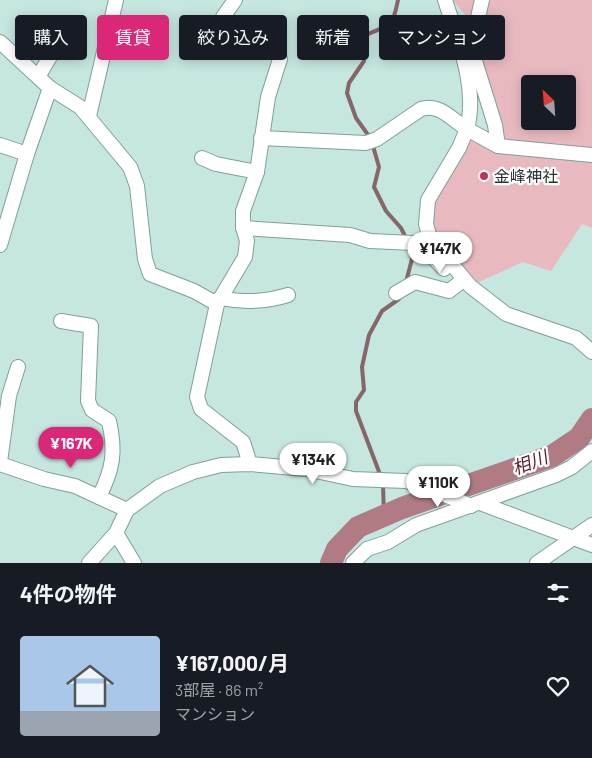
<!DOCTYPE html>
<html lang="ja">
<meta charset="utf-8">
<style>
body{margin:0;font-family:Barlow,"Noto Sans JP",sans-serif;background:#20242c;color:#f1f3f6;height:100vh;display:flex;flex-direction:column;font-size:19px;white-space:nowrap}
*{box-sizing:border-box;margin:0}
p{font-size:16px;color:#9ea1a6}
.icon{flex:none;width:28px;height:28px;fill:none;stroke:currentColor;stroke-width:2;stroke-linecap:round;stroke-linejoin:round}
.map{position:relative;height:563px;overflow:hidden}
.panel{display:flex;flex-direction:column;background:#171b24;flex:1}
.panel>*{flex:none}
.banner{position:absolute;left:15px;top:15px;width:562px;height:45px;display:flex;gap:10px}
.needle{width:32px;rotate:335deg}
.controls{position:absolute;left:521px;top:75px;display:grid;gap:10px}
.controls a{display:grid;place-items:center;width:55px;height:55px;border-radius:5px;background:#171b24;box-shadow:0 2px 12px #0003;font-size:25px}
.price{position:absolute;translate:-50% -42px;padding:0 11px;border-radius:18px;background:#fff;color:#222;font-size:16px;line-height:32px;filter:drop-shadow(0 1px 2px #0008)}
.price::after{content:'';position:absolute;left:50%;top:30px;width:15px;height:11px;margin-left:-8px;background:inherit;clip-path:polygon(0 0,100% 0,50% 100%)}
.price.active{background:#db2777;color:#fff}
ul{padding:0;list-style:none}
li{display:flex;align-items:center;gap:15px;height:125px;padding:0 20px}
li+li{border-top:1px solid #363941}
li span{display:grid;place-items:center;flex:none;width:140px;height:100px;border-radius:5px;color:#555}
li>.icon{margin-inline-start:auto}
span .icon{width:60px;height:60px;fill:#fffc;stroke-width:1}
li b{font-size:21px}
h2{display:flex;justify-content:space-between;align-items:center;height:60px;padding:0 20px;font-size:21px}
.pill{padding:0 18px;border-radius:5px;background:#171b24;box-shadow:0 2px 12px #0003;font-size:18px;line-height:45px}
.pill.active{background:#db2777;color:#fff}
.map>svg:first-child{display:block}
.green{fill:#e8bac0;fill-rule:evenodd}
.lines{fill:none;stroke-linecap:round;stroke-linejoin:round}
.stream{stroke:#87666a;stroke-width:4}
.river{stroke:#b07b83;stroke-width:22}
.minor-casing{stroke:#7fa099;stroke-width:16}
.minor{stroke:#fff;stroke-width:14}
.poi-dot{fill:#c23359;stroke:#fff;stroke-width:2}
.labels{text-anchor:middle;stroke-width:4.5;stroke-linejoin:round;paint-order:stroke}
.poi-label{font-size:16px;fill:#263431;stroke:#fff;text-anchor:start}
.water-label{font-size:18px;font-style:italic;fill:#5c1929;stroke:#fff}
</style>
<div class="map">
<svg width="592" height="563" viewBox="0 0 592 563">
<rect width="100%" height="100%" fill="#c5e7e0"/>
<path class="green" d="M452,0H592V228L582,224L551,271L523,262L470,286L448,261L425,212L467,129L497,146L471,48L477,28ZM530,84H568V121H530Z"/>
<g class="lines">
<g class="stream">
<path d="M398,0C392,29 392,23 366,35L364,61L349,83L347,93L356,118L371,139L379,167L374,187L386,211L401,228L407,240"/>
<polyline points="407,278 412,259 410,246"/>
<polyline points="381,477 356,411 356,402 364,390 362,367 369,335 382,311 399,299"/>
<polyline points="383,484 384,516"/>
</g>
<polyline class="river" points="331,563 337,549 358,527 402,508 552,456 579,438 592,419"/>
<g class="minor-casing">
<g id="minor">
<polyline points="235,0 223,17 274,47 280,59 268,97 257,172 243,211 243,227 247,241 245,257 217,304 197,397 201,409 243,442 250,464"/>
<path d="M445,0C458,41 478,86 467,129L498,146L592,155"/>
<polyline points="482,0 471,48 495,125 498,146"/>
<polyline points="0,42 50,88 80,107 130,167 137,186 145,259 150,274 194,291 217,304"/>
<polyline points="38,77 51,55 53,39"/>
<polyline points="89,116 116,0"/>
<path d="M261,138L366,143L377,139L421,109C440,103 452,120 467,129L459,148L428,200L426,224L430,238L470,286L506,314L576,338L592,352"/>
<polyline points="0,145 27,154"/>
<polyline points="202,158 216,164 257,172"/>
<polyline points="243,228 350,235 370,241 413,243 426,250 444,269"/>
<polyline points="0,245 27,154 50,88"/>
<polyline points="396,293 415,282 449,291 458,284"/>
<path d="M220,298C245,303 265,302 288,295"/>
<path d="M61,321L91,326L88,401L92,410L109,421C116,452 113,469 99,497"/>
<polyline points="0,462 9,396 18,367"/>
<polyline points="0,464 44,479 75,486 127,510"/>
<polyline points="480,503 592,545"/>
<polyline points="116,533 134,563"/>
<polyline points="89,563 116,533 127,510 160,486 193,472 221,465 250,464 306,469 353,479 406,481 426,487 471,506"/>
<polyline points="353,563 367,549 388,542 416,525 556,475 572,467 592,451"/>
<polyline points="537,563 592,525"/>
</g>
</g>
<use href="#minor" class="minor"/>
</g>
<circle class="poi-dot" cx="484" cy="176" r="5"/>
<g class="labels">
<g class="poi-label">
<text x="494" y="182">金峰神社</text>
</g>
<g class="water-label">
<text transform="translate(530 463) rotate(-21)" y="6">相川</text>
</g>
</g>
</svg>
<div class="controls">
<a><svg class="needle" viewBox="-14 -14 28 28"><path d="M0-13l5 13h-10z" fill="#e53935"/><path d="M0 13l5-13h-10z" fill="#9ea1a6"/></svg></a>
</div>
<b class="price" style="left:440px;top:274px">¥147K</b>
<b class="price active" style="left:71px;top:469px">¥167K</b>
<b class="price" style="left:313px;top:485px">¥134K</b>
<b class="price" style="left:438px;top:508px">¥110K</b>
<div class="banner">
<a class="pill">購入</a>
<a class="pill active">賃貸</a>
<a class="pill">絞り込み</a>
<a class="pill">新着</a>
<a class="pill">マンション</a>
</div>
</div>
<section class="panel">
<h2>4件の物件<svg class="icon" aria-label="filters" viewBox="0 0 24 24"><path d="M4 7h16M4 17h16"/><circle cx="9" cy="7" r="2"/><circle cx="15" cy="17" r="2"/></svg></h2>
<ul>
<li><span style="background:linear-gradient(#a9c7e8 75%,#9aa5b1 0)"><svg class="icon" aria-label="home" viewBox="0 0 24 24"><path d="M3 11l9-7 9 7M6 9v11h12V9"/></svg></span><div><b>¥167,000/月</b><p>3部屋 · 86 m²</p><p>マンション</p></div><svg class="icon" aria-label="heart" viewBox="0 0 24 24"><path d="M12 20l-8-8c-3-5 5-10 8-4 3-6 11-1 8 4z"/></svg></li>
</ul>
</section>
